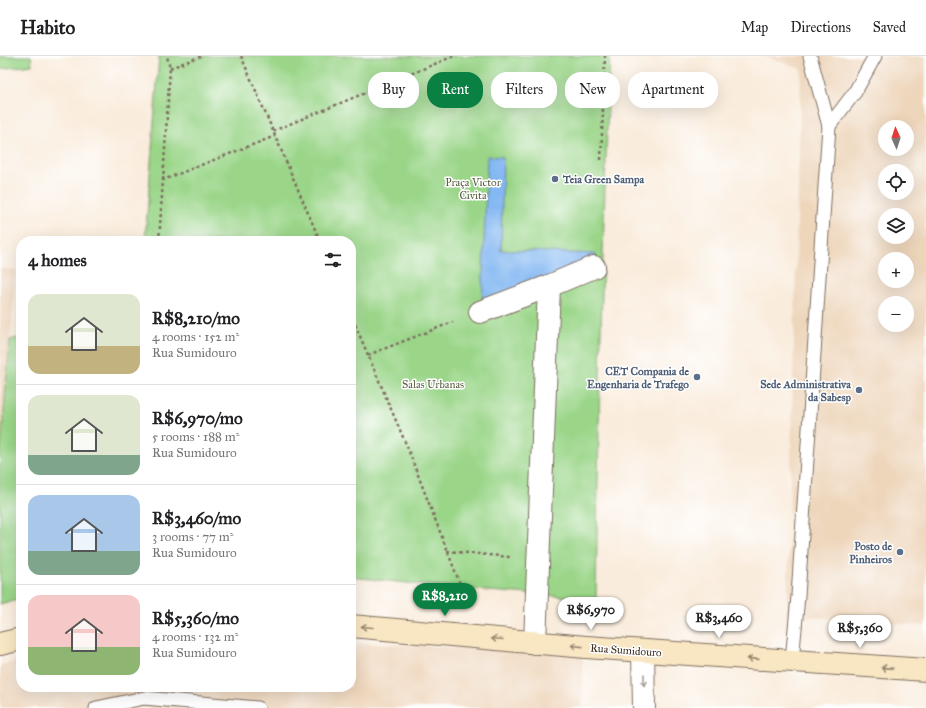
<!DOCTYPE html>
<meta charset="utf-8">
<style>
body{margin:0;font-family:"IM FELL Great Primer",serif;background:#f2f2f2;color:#202124;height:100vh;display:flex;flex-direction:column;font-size:15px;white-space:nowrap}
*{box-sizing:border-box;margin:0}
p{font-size:13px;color:#757577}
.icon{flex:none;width:22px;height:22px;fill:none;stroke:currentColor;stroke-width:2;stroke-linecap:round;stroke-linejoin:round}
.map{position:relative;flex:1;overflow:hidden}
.sheet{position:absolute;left:16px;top:180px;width:340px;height:456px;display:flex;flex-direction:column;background:#fff;border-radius:16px;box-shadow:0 4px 16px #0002}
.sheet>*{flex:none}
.banner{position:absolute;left:368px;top:16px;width:380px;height:36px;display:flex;gap:8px}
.needle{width:26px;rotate:357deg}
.tools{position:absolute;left:878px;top:64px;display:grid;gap:8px}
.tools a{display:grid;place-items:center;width:36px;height:36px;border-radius:50%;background:#fff;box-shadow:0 4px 16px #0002;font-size:20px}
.price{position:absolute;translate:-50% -34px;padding:0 9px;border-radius:14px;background:#fff;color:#222;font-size:13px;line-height:26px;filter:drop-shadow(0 1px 2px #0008)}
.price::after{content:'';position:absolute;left:50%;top:24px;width:12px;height:9px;margin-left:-6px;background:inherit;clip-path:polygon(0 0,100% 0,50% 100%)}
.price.selected{background:#0b8043;color:#fff}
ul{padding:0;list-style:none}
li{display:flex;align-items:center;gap:12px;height:100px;padding:0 12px}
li+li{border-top:1px solid #e0e0e0}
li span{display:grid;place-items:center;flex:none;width:112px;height:80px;border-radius:12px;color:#555}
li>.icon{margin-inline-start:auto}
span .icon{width:48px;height:48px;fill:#fffc;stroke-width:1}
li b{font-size:17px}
h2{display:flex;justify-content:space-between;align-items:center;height:48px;padding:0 12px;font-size:17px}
.tag{padding:0 14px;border-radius:16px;background:#fff;box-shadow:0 4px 16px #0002;font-size:14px;line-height:36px}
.tag.selected{background:#0b8043;color:#fff}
header{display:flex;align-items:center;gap:24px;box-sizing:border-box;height:56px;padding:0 20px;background:#fff;border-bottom:1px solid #e0e0e0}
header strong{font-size:19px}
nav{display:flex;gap:22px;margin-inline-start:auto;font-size:14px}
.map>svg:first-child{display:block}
.built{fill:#eed6bb;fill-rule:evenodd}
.green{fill:#9ad588;stroke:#6a8053}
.water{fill:#84b8f2;stroke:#607188}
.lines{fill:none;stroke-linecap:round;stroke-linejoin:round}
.lane-casing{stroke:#7e6e60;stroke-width:15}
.street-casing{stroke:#7e6e60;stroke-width:24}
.secondary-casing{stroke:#7e6e60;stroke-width:24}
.path{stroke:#7e6e60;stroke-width:2.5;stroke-dasharray:3 3;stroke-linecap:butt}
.lane{stroke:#fff;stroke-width:13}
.street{stroke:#fff;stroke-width:22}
.secondary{stroke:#f9e7c3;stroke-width:22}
.oneway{stroke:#9a8870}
.oneway2{stroke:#a79f9a}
.service-dot{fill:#5c6f8a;stroke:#fff;stroke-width:1.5}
.labels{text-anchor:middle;stroke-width:3;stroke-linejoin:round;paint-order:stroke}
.service-label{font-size:11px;font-weight:bold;fill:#4e5e75;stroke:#fff;text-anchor:end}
.park-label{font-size:11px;fill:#585d3e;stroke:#fff}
.street-label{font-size:11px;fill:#3b2a1e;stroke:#fff}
</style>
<header>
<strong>Habito</strong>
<nav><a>Map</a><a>Directions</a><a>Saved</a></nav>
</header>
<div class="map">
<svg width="926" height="652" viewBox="0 0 926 652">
<rect width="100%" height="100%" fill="#fff"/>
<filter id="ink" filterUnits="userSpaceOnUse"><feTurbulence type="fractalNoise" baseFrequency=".025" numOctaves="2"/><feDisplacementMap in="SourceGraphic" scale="8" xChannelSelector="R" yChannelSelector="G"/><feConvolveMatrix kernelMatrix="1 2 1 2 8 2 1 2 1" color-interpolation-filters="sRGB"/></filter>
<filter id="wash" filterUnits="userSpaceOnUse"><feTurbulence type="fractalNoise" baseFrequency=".012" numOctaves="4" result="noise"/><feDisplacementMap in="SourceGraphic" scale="16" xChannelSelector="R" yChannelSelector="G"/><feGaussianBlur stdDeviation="0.9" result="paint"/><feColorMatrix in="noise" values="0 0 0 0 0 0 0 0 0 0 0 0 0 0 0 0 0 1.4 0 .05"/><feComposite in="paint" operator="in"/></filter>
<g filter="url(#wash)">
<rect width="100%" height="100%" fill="#f9ecdc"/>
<g class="built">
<path d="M764,0H926V570L787,559L801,13ZM885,71H907V93H885ZM885,115H907V137H885ZM885,159H907V181H885ZM885,203H907V225H885ZM885,247H907V269H885Z"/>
<polygon points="0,213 16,214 0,402"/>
<polygon points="351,587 583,596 582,652 0,652 0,609 21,605 21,631 351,631"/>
</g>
<g class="green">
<polygon points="0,0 31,0 32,9 0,13"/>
<path d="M159,0H610C602,181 599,362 596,543L462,533L351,521V185H145Z"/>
<polygon points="21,281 21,542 0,548 0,403 10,284"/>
</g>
<polygon class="water" points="487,100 503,101 501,194 596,198 596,208 482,251"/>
</g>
<g filter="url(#ink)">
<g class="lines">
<g class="lane-casing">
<g id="lane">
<polyline points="829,70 855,36 875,0"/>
<polyline points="792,605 798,540 829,70 810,0"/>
<polyline points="96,652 144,642 258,652"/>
</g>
</g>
<g class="street-casing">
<g id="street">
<polyline points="480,256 549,230 594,211"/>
<polyline points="535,587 549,230"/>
<polyline points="643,595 644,652"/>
</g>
</g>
<g class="secondary-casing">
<g id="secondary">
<polyline points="351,570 586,591 926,614"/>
<polyline points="0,588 21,583"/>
</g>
</g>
<g class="path">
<polyline points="241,0 320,185"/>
<polyline points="170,12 202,0"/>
<polyline points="273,75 454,0"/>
<polyline points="601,104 605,0"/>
<polyline points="163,124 170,12 167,0"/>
<polyline points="159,185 163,124 275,80"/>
<polyline points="351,259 354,266"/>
<polyline points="351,267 354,266 408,393 462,533 466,551"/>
<polyline points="368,299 453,266"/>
<polyline points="447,495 510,501"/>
</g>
<use href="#lane" class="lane"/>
<use href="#street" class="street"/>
<use href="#secondary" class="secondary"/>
</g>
<defs><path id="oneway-shaft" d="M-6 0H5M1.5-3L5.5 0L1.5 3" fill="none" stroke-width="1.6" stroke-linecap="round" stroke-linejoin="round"/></defs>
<g class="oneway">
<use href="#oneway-shaft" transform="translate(367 571) rotate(-175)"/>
<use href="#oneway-shaft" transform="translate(497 583) rotate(-175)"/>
<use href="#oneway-shaft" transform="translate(577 590) rotate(-174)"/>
<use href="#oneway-shaft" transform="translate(753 603) rotate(-176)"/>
<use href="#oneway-shaft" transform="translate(887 612) rotate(-176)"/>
</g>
<use class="oneway2" href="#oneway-shaft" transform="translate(644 624) rotate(90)"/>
</g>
<g class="service-dot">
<circle cx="555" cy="123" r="4"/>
<circle cx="697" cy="321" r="4"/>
<circle cx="859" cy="334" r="4"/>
<circle cx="900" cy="496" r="4"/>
</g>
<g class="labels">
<g class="service-label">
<text x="563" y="127" text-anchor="start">Teia Green Sampa</text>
<text x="689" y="319">CET Compania de<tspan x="689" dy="13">Engenharia de Trafego</tspan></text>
<text x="851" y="332">Sede Administrativa<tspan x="851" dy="13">da Sabesp</tspan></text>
<text x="892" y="494">Posto de<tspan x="892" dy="13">Pinheiros</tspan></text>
</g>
<g class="park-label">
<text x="473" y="130">Praça Victor<tspan x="473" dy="13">Civita</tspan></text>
<text x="433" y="332">Salas Urbanas</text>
</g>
<g class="street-label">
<text transform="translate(626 594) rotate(4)" y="4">Rua Sumidouro</text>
</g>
</g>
</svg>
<div class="tools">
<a><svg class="needle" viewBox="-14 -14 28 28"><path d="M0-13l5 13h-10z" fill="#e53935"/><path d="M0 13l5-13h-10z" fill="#757577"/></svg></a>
<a><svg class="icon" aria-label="locate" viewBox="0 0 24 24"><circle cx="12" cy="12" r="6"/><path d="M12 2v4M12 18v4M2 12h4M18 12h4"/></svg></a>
<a><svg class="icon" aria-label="layers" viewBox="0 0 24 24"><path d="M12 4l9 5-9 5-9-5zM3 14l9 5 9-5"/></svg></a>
<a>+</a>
<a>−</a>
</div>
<b class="price selected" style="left:445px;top:561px">R$8,210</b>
<b class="price" style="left:591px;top:575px">R$6,970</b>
<b class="price" style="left:719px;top:583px">R$3,460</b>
<b class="price" style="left:860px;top:593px">R$5,360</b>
<div class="banner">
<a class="tag">Buy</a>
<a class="tag selected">Rent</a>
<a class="tag">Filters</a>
<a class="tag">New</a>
<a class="tag">Apartment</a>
</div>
<section class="sheet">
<h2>4 homes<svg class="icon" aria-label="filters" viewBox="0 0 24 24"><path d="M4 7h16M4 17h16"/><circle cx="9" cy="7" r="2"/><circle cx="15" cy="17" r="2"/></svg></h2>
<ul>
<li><span style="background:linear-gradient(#dfe7d0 65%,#c2b280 0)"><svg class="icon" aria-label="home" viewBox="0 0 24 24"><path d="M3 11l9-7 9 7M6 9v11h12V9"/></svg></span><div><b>R$8,210/mo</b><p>4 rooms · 152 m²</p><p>Rua Sumidouro</p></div></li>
<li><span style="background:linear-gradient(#dfe7d0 75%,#7fa58c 0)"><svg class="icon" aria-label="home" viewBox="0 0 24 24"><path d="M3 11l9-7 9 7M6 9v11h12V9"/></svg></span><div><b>R$6,970/mo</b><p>5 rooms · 188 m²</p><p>Rua Sumidouro</p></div></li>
<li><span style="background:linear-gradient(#a9c7e8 70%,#7fa58c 0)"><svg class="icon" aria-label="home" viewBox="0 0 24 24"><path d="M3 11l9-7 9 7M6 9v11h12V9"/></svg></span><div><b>R$3,460/mo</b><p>3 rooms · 77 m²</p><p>Rua Sumidouro</p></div></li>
<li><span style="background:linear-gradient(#f6c9c9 65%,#8fb573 0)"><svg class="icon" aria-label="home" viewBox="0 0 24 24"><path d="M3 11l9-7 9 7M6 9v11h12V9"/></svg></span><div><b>R$5,360/mo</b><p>4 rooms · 132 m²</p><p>Rua Sumidouro</p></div></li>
</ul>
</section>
</div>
